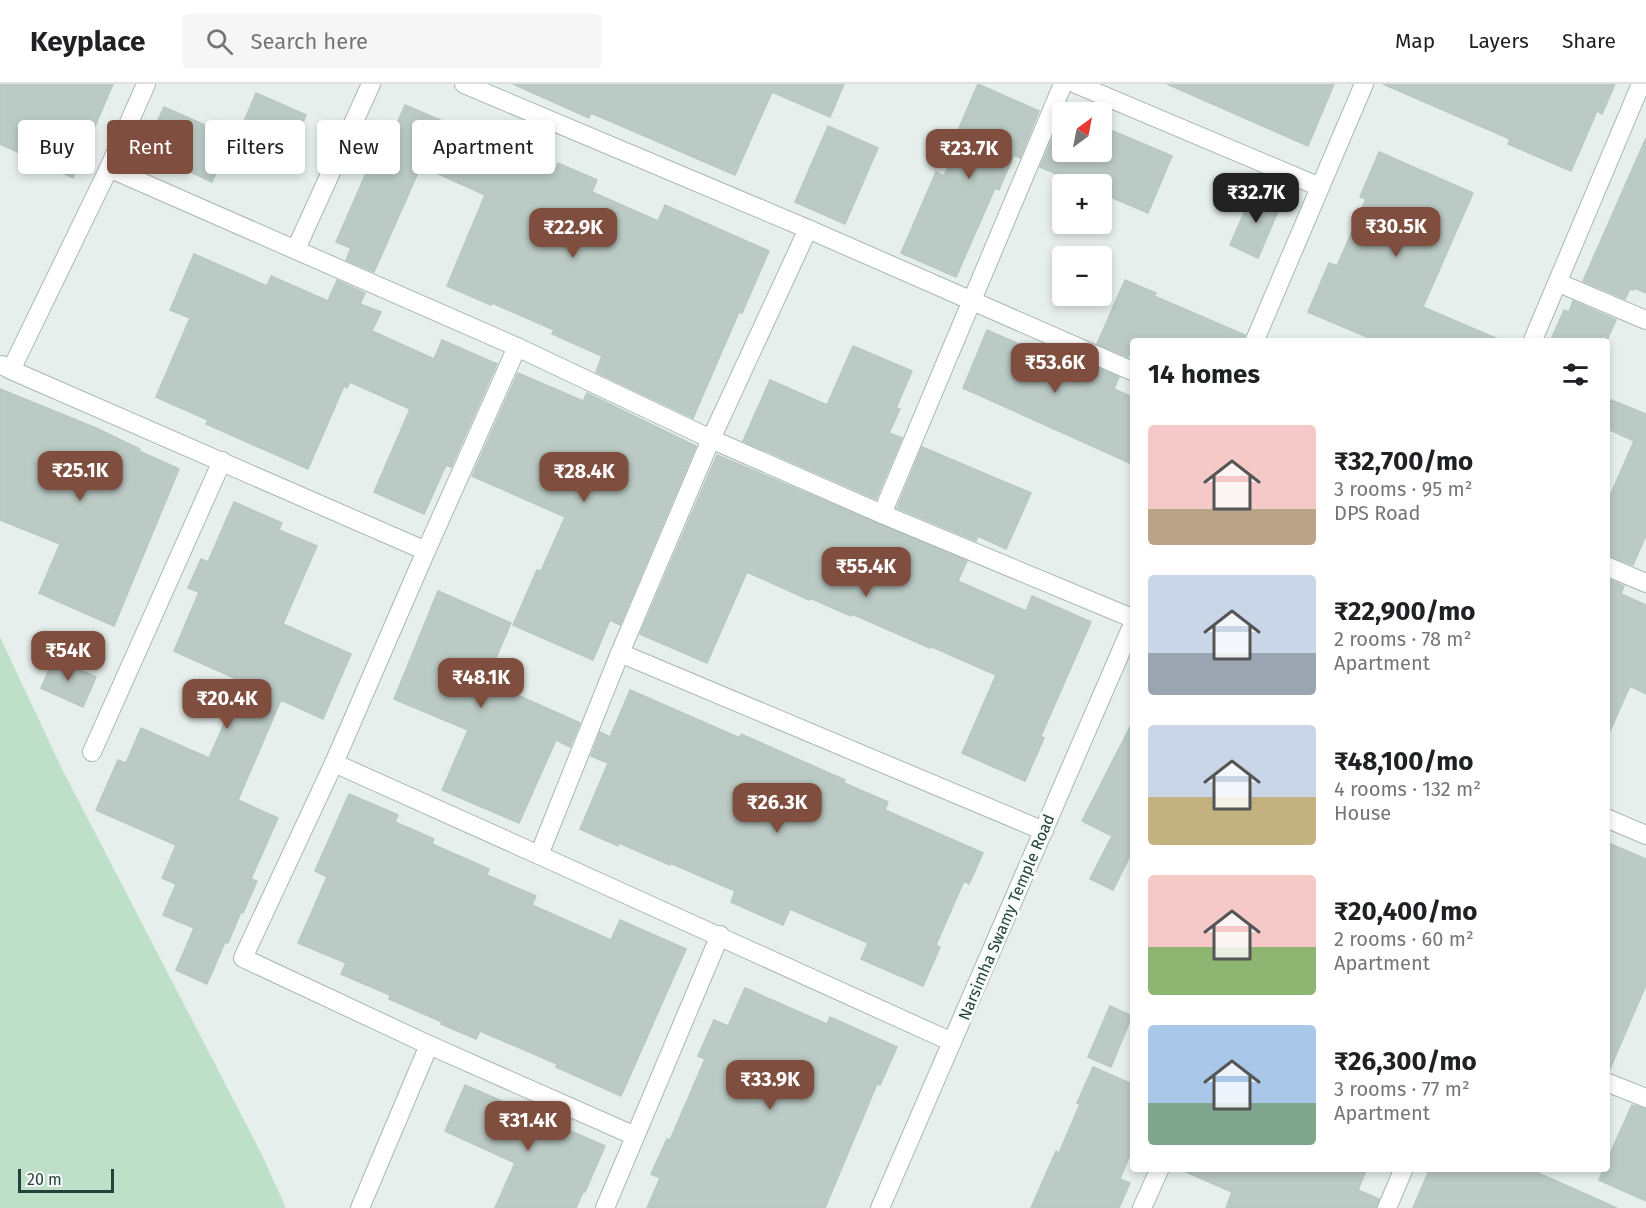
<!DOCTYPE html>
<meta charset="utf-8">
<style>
body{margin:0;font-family:"Fira Sans",sans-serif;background:#f6f6f6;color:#202124;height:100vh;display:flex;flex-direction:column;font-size:22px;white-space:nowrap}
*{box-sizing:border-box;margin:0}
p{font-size:20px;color:#757577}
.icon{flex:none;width:33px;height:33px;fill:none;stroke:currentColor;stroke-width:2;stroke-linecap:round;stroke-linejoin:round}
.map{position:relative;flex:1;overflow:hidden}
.side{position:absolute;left:1130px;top:254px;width:480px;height:834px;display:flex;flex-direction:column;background:#fff;border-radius:6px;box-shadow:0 3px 9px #0003}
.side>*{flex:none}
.banner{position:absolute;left:18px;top:36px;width:570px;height:54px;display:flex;gap:12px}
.needle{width:39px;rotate:32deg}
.fabs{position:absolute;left:1052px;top:18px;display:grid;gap:12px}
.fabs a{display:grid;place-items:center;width:60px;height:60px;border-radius:6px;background:#fff;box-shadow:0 3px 9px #0003;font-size:30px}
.scale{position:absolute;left:18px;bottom:15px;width:96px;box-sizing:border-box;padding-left:6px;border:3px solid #24423a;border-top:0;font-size:16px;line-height:21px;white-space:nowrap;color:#24423a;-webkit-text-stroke:4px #f7fbf9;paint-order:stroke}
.price{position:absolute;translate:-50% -51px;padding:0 14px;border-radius:12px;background:#7f4e3f;color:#fff;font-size:20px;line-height:39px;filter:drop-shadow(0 2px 3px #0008)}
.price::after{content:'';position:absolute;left:50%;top:36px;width:18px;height:14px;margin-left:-9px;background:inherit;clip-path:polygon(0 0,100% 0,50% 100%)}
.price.active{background:#222;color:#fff}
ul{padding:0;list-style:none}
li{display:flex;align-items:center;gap:18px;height:150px;padding:0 18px}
li span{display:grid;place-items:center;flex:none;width:168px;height:120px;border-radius:6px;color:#555}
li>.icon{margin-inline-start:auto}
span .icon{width:72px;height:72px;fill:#fffc;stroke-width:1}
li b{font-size:26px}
h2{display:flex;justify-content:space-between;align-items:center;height:72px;padding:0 18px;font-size:26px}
.tag{padding:0 21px;border-radius:6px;background:#fff;box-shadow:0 3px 9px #0003;font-size:21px;line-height:54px}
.tag.active{background:#7f4e3f;color:#fff}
header{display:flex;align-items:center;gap:36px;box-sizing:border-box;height:84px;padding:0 30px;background:#fff;border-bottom:2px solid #e0e0e0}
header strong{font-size:28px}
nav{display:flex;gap:33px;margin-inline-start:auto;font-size:21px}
.search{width:420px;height:54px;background:#f6f6f6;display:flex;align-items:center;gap:15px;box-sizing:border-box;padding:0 21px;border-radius:6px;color:#757577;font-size:22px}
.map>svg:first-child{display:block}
.green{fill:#bfe0c8}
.building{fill:#bbcac4;stroke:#b8c9c2;stroke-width:1.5}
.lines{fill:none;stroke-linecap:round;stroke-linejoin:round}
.street-casing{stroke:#a8b8b2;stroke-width:20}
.street{stroke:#fff;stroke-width:18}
.labels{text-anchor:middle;stroke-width:6;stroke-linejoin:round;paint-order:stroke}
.street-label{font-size:16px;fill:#24423a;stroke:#f7fbf9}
</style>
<header>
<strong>Keyplace</strong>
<div class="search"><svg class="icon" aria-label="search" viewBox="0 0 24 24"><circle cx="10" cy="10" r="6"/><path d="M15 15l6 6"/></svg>Search here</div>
<nav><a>Map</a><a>Layers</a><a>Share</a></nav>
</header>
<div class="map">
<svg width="1646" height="1124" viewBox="0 0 1646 1124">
<rect width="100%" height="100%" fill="#e6efeb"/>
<polygon class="green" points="0,553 62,685 261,1069 286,1124 0,1124"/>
<g class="building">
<polygon points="0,0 113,0 73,94 0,60"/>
<polygon points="513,0 844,0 830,33 772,8 735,91 591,29 589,34"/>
<polygon points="978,0 1039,27 1020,74 1014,71 999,106 995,104 956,193 901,169 936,88 944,92 964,46 959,44"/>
<polygon points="1167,0 1334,0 1308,62"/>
<polygon points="1383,0 1615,0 1602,30 1597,27 1571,87 1508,60 1510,55"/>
<polygon points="256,9 306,31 290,71 239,49"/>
<polygon points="405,21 556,85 558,79 597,96 592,108 658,137 665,121 769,167 742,229 739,228 693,334 596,288 602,272 552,250 554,246 492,219 491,221 447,202 485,111 421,82 374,188 346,176 351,164 336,158 367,87 375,90"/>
<polygon points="164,23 232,53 212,98 144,67"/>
<polygon points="1060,37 1062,37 1062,68 1101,68 1101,42 1172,72 1148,129 1101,109 1101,100 1081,100 1040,83"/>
<polygon points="828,42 878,64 845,140 795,118"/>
<polygon points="1646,54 1646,209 1634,204 1633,206 1630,205 1625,215 1583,197"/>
<polygon points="1379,68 1473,109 1423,223 1500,256 1374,256 1308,228 1329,179 1337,182 1366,115 1360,113"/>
<polygon points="1254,106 1282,118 1258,174 1230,161"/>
<polygon points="194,170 267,202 271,192 328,217 337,196 365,209 360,220 381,228 372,247 434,275 442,256 497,280 451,383 446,381 424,430 374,408 410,325 350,298 347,304 344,302 308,385 206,340 208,336 156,313 190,234 170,226"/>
<polygon points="1125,196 1156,209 1154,212 1245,251 1244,256 1132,256 1132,262 1128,273 1097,260"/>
<polygon points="1573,217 1616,236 1607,256 1551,256 1564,226 1569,228"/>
<polygon points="987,246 1085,289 1088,280 1119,293 1114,305 1132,313 1132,380 963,304"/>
<polygon points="853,262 912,287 896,324 900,325 889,349 902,354 876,415 743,357 770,296 827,321"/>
<polygon points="518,289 583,317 587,309 696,362 620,541 610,536 593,576 513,541 537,486 541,487 565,433 472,392"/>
<polygon points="0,305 96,344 140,365 139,367 179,385 114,542 39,509 60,460 0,436"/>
<polygon points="1606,314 1646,330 1646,451 1633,481 1606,471 1606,421 1634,357 1606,344"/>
<polygon points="922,363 1031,409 1006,465 978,452 976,457 897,424"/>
<polygon points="717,371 967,477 958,497 1026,527 1032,512 1091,538 1041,652 1044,654 1025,697 962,669 996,591 930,562 930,564 852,530 851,532 810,514 809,516 747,488 707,579 640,550"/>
<polygon points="234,418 282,439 279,446 317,462 283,540 351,570 323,635 281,616 238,716 278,734 251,795 257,797 243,829 241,828 228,859 225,858 207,900 176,886 194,844 163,831 176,800 162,794 176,761 96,726 118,676 126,679 141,644 209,674 242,599 240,599 241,597 174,567 199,508 188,504 201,475 208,478"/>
<polygon points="1606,494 1624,502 1621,510 1646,521 1646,610 1630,602 1606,656"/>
<polygon points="438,507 511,539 486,597 580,639 570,663 556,656 519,739 442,706 468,646 394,615"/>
<polygon points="54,574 96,593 83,623 41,604"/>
<polygon points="630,606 740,654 741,650 845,696 844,699 888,718 885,726 983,769 969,800 964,797 936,861 940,863 923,902 861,875 868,859 790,825 783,841 731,818 735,807 670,779 670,781 619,759 618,762 580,745 608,679 591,672 600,648 610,653"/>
<polygon points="1132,639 1132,768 1113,806 1090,795 1112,752 1082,737"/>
<polygon points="349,710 398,731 395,738 434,755 432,760 489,785 487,791 536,812 532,821 611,856 620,836 686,865 621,1012 556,983 557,980 480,947 476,955 441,940 442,938 389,915 390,911 341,890 346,879 298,859 327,793 315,787"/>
<polygon points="1606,758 1646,775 1646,901 1609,987 1606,987"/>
<polygon points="745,904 827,940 830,933 897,963 880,1001 877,1000 825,1124 647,1124 660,1094 651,1090 667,1055 670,1056 705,975 698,972 714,936 728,942"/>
<polygon points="1110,922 1132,932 1111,983 1088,973"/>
<polygon points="1093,983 1132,1000 1132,1066 1120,1095 1130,1099 1119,1124 1031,1124 1056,1067 1059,1069 1080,1020 1077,1019"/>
<polygon points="465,1001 605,1062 585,1108 583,1108 576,1124 495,1124 515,1079 445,1047"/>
<polygon points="1632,1021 1646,1025 1646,1117 1599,1096 1604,1084 1606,1084 1606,1079"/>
<polygon points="1177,1084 1367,1084 1358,1106 1379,1115 1376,1124 1226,1124 1232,1108"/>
<polygon points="1430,1084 1527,1084 1617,1124 1413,1124"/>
</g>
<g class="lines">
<g class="street-casing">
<g id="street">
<polyline points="464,0 808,145 1132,287"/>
<polyline points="1076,0 1320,103"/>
<polyline points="109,84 517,263 711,355 882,430 1132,534"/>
<polyline points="808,145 711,355 620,569 539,771 952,958"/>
<polyline points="296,165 371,0"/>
<polyline points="1559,199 1646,236"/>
<polyline points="1255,256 1364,0"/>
<polyline points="1533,256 1641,0"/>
<polyline points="2,281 11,286 109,84 146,0"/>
<polyline points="11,286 426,467 517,263"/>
<polyline points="882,430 1063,0"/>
<polyline points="426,467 334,679 243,874 429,961 635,1052"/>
<polyline points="1606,482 1646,499"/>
<polyline points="620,569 1044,747"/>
<polyline points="92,668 222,377"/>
<polyline points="334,679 539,771"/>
<polyline points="1606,734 1646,751"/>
<polyline points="1606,998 1646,1014"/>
<polyline points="360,1124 429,961"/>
<polyline points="605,1124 720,851"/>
<polyline points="880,1124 1132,542"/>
<polyline points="1142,1124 1160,1084"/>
<polyline points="1387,1124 1404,1084"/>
</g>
</g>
<use href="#street" class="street"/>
</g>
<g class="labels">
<g class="street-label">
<text transform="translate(1006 833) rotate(-67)" y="6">Narsimha Swamy Temple Road</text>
</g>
</g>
</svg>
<div class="fabs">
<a><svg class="needle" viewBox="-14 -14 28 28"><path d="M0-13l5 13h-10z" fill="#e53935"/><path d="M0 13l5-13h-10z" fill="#757577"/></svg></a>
<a>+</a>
<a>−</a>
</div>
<div class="scale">20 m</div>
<b class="price" style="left:969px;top:96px">₹23.7K</b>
<b class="price active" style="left:1256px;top:140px">₹32.7K</b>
<b class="price" style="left:1396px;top:174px">₹30.5K</b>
<b class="price" style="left:573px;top:175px">₹22.9K</b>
<b class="price" style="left:1055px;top:310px">₹53.6K</b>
<b class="price" style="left:80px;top:418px">₹25.1K</b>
<b class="price" style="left:584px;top:419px">₹28.4K</b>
<b class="price" style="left:866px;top:514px">₹55.4K</b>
<b class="price" style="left:68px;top:598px">₹54K</b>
<b class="price" style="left:481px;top:625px">₹48.1K</b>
<b class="price" style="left:227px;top:646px">₹20.4K</b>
<b class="price" style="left:777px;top:750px">₹26.3K</b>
<b class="price" style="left:770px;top:1027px">₹33.9K</b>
<b class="price" style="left:528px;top:1068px">₹31.4K</b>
<div class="banner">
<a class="tag">Buy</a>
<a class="tag active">Rent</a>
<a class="tag">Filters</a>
<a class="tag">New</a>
<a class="tag">Apartment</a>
</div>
<section class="side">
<h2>14 homes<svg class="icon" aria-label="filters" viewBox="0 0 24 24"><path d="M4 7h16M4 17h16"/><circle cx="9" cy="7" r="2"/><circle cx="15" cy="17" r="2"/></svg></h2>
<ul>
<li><span style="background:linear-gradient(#f6c9c9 70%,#b9a48a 0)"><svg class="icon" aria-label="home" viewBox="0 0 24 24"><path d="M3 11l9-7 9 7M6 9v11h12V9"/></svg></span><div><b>₹32,700/mo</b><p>3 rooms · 95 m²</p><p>DPS Road</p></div></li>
<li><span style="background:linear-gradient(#c9d6e8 65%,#9aa5b1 0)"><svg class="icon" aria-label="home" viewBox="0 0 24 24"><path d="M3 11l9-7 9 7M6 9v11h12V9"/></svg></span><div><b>₹22,900/mo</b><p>2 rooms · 78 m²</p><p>Apartment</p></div></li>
<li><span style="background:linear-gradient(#c9d6e8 60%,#c2b280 0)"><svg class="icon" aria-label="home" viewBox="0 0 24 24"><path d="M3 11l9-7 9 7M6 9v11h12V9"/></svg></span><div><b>₹48,100/mo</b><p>4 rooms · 132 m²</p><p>House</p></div></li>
<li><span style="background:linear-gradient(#f6c9c9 60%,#8fb573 0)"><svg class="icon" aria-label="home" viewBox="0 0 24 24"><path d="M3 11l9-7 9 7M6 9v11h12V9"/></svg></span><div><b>₹20,400/mo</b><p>2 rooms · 60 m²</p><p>Apartment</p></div></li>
<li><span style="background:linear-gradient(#a9c7e8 65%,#7fa58c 0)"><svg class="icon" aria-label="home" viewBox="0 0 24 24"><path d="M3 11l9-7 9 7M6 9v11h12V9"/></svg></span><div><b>₹26,300/mo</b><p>3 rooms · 77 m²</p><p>Apartment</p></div></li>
</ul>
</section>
</div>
